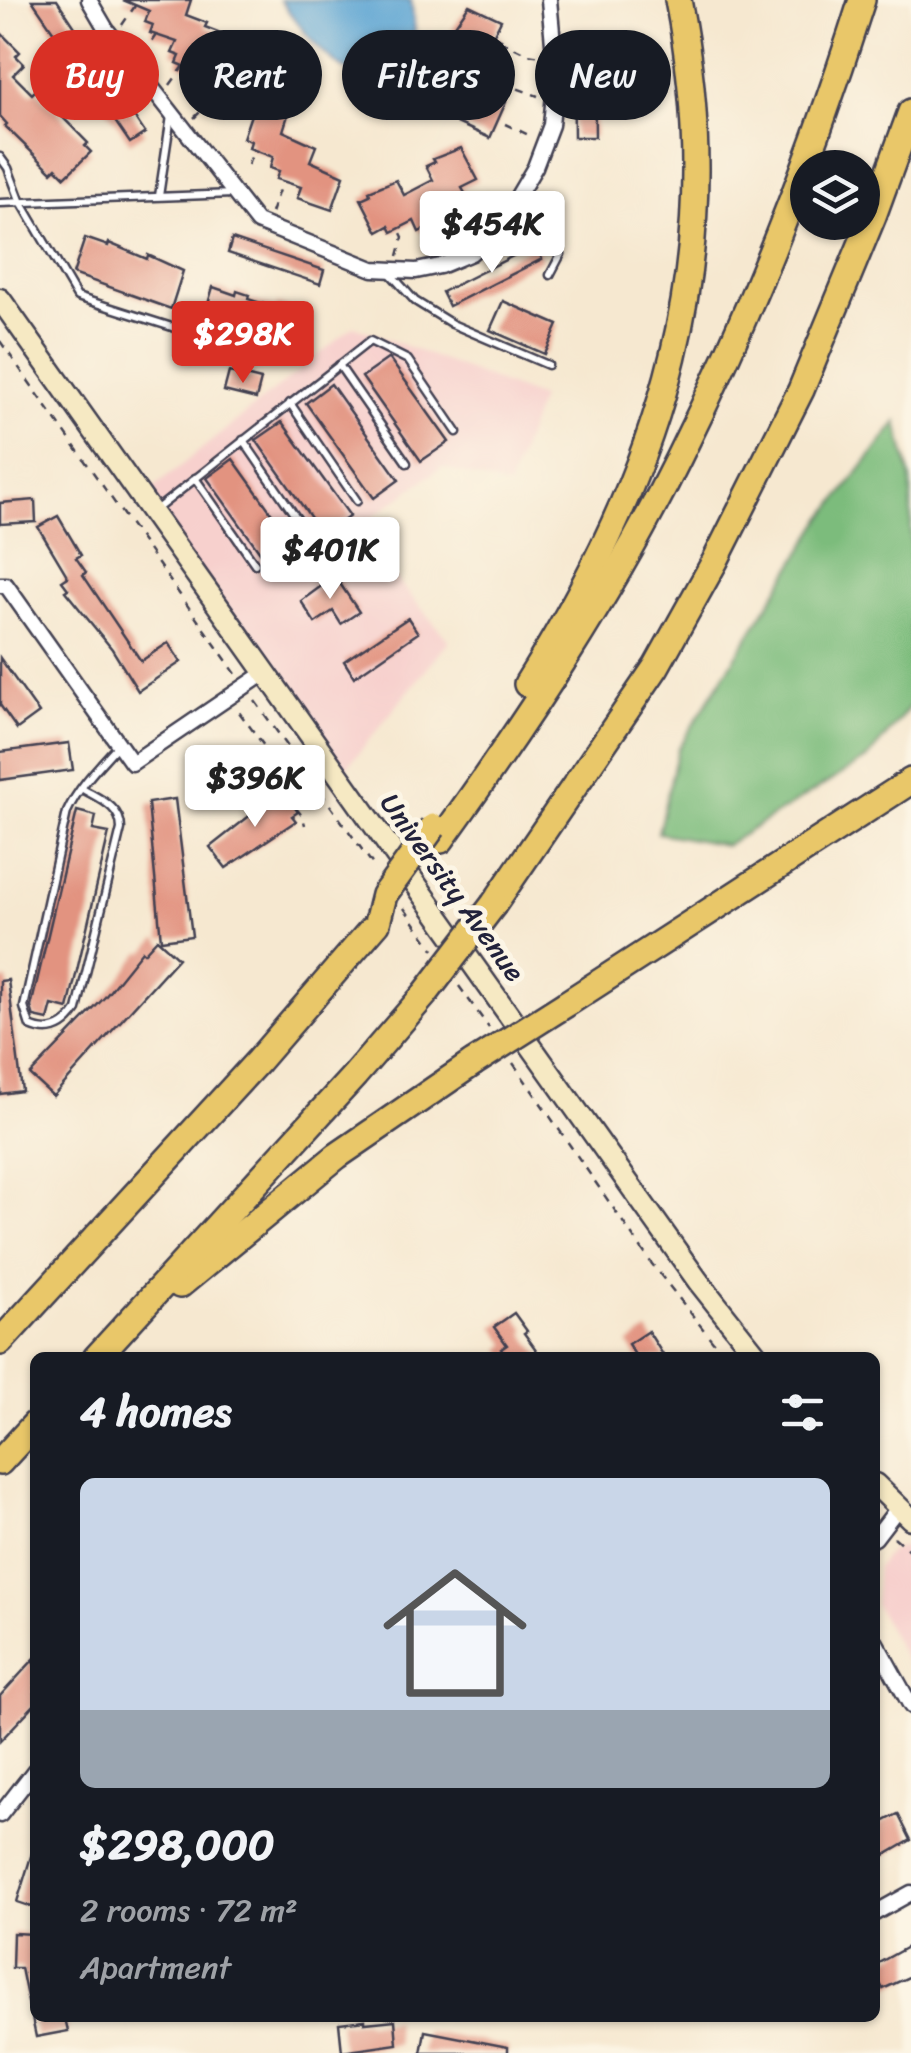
<!DOCTYPE html>
<meta charset="utf-8">
<style>
body{margin:0;font-family:Sriracha,sans-serif;background:#20242c;color:#f1f3f6;height:100vh;display:flex;flex-direction:column;font-size:38px;white-space:nowrap}
*{box-sizing:border-box;margin:0}
p{font-size:32px;color:#9ea1a6}
.icon{flex:none;width:55px;height:55px;fill:none;stroke:currentColor;stroke-width:2;stroke-linecap:round;stroke-linejoin:round}
.map{position:relative;flex:1;overflow:hidden}
.drawer{position:absolute;left:30px;top:1352px;width:850px;height:670px;display:flex;flex-direction:column;background:#171b24;border-radius:15px;box-shadow:0 2px 8px #0004}
.drawer>*{flex:none}
.banner{position:absolute;left:30px;top:30px;width:852px;height:90px;display:flex;gap:20px}
.tools{position:absolute;left:790px;top:150px;display:grid;gap:20px}
.tools a{display:grid;place-items:center;width:90px;height:90px;border-radius:50%;background:#171b24;box-shadow:0 2px 8px #0004;font-size:50px}
.price{position:absolute;translate:-50% -85px;padding:0 22px;border-radius:10px;background:#fff;color:#222;font-size:32px;line-height:65px;filter:drop-shadow(0 2px 5px #0008)}
.price::after{content:'';position:absolute;left:50%;top:60px;width:30px;height:22px;margin-left:-15px;background:inherit;clip-path:polygon(0 0,100% 0,50% 100%)}
.price.active{background:#d93025;color:#fff}
ul{padding:0;list-style:none}
li{display:grid;align-content:center;gap:20px;height:530px;padding:0 50px}
li span{display:grid;place-items:center;height:310px;border-radius:15px;color:#555}
li>.icon{margin-inline-start:auto}
span .icon{width:180px;height:180px;fill:#fffc;stroke-width:1}
li b{font-size:42px}
h2{display:flex;justify-content:space-between;align-items:center;height:120px;padding:0 50px;font-size:42px}
.pill{padding:0 35px;border-radius:45px;background:#171b24;box-shadow:0 2px 8px #0004;font-size:35px;line-height:90px}
.pill.active{background:#d93025;color:#fff}
.map>svg:first-child{display:block}
.built{fill:#f7d0cd}
.forest{fill:#7cbc7c;stroke:#4f6f5c;stroke-width:2.5}
.water{fill:#5ca4d3;stroke:#3f6387;stroke-width:2.5}
.building{fill:#e29380}
.lines{fill:none;stroke-linecap:round;stroke-linejoin:round}
.service-casing{stroke:#424051;stroke-width:11}
.minor-casing{stroke:#424051;stroke-width:19}
.secondary-casing{stroke:#424051;stroke-width:25}
.motorway-casing{stroke:#424051;stroke-width:30}
.path{stroke:#424051;stroke-width:2.5;stroke-dasharray:8 8;stroke-linecap:butt}
.service{stroke:#fff;stroke-width:6}
.minor{stroke:#fff;stroke-width:14}
.secondary{stroke:#f6e9c3;stroke-width:20}
.motorway{stroke:#e9c769;stroke-width:25}
.motorway-bridge-casing{stroke:#424051;stroke-width:30;stroke-linecap:butt}
.motorway-bridge{stroke:#e9c769;stroke-width:25}
.labels{text-anchor:middle;stroke-width:10;stroke-linejoin:round;paint-order:stroke}
.street-label{font-size:28px;fill:#22223b;stroke:#fcf5e5}
</style>
<div class="map">
<svg width="911" height="2053" viewBox="0 0 911 2053">
<rect width="100%" height="100%" fill="#fcf5e5"/>
<filter id="ink" filterUnits="userSpaceOnUse"><feTurbulence type="fractalNoise" baseFrequency=".01" numOctaves="2"/><feDisplacementMap in="SourceGraphic" scale="20" xChannelSelector="R" yChannelSelector="G"/><feConvolveMatrix kernelMatrix="1 2 1 2 8 2 1 2 1" color-interpolation-filters="sRGB"/></filter>
<filter id="wash" filterUnits="userSpaceOnUse"><feTurbulence type="fractalNoise" baseFrequency=".0048" numOctaves="4" result="noise"/><feDisplacementMap in="SourceGraphic" scale="40" xChannelSelector="R" yChannelSelector="G"/><feGaussianBlur stdDeviation="2.25" result="paint"/><feColorMatrix in="noise" values="0 0 0 0 0 0 0 0 0 0 0 0 0 0 0 0 0 1.4 0 .05"/><feComposite in="paint" operator="in"/></filter>
<g filter="url(#wash)">
<rect width="100%" height="100%" fill="#f6e8d0"/>
<g class="built">
<polygon points="354,326 540,398 508,487 442,467 355,530 449,641 340,776 141,498"/>
<polygon points="911,1545 911,1671 875,1604 877,1567 892,1549"/>
</g>
<polygon class="forest" points="897,422 911,480 911,705 868,758 726,845 658,833 678,749 819,524"/>
<path class="water" d="M280,0H411L415,31C406,44 397,59 384,69C345,96 300,25 280,0Z"/>
<g id="blocks">
<g class="building">
<polygon points="32,0 57,0 145,133 130,143"/>
<polygon points="123,0 191,0 186,15 207,23 205,27 218,32 213,46 235,54 233,58 246,63 234,96 200,83 203,74 177,63 180,56 172,53 177,42 150,33 153,25 145,22 149,11"/>
<polygon points="469,5 501,20 493,36 501,39 493,57 503,61 496,76 504,80 496,97 506,102 490,138 457,123 461,114 456,112 467,89 454,83 458,73 455,71 466,48 451,42 456,32 452,30"/>
<polygon points="0,32 20,52 16,56 24,64 13,75 32,94 36,90 88,143 85,146 91,152 65,177 56,168 52,172 5,126 7,124 0,116"/>
<polygon points="573,47 594,47 595,137 574,137"/>
<polygon points="261,103 288,115 283,131 316,146 310,161 344,176 332,210 297,198 301,187 276,179 279,171 270,168 273,157 249,148 251,141 243,138 254,106 259,108"/>
<polygon points="461,148 478,180 462,188 466,195 449,204 454,214 419,232 414,221 392,232 389,226 378,232 361,199 370,195 369,191 396,180 404,195 433,180 426,166 435,162 433,159"/>
<polygon points="85,238 108,246 109,243 147,259 148,255 183,271 171,309 73,274"/>
<polygon points="232,239 324,270 320,284 228,253"/>
<polygon points="535,245 542,259 449,306 442,292"/>
<polygon points="213,287 236,295 237,291 249,295 248,299 276,308 277,304 289,308 288,312 311,319 299,357 243,341 202,324"/>
<polygon points="503,301 558,325 545,354 490,330"/>
<polygon points="389,358 449,442 421,461 362,377"/>
<polygon points="229,372 261,380 256,399 224,391"/>
<polygon points="331,384 399,480 374,498 306,403"/>
<polygon points="282,422 350,516 323,535 256,440"/>
<polygon points="233,459 301,554 275,573 207,478"/>
<polygon points="35,500 36,522 0,524 0,503"/>
<polygon points="58,516 81,555 76,558 86,572 83,575 141,661 168,643 181,662 138,691 112,649 65,591 68,589 62,581 68,577 38,527"/>
<polygon points="335,576 359,612 341,624 333,611 315,623 301,601"/>
<polygon points="408,618 418,633 354,677 344,661"/>
<polygon points="0,658 39,713 17,729 0,705"/>
<polygon points="69,743 73,770 0,780 0,752"/>
<polygon points="276,795 280,800 286,795 298,812 292,816 296,821 226,868 210,847"/>
<polygon points="175,799 192,936 161,940 148,803"/>
<polygon points="77,811 96,816 93,830 109,833 68,1009 52,1005 48,1020 34,1017 31,1007"/>
<polygon points="157,939 178,958 53,1096 30,1075 105,997 142,951 144,953"/>
<polygon points="8,980 22,1091 0,1094 0,981"/>
<polygon points="514,1313 527,1331 524,1333 542,1358 507,1358 501,1349 507,1345 494,1327"/>
<polygon points="648,1331 665,1358 637,1358 628,1344"/>
<polygon points="35,1658 35,1704 0,1741 0,1696"/>
<polygon points="898,1814 911,1840 875,1861 875,1826"/>
<polygon points="32,1853 35,1853 35,1908 17,1902"/>
<polygon points="13,1933 35,1934 35,2006 29,2007 21,1968 12,1968"/>
<polygon points="911,1945 911,1976 883,1989 875,1974 875,1965"/>
<polygon points="32,2018 65,2018 68,2031 36,2037"/>
<polygon points="365,2020 365,2023 395,2020 397,2044 342,2052 339,2023"/>
<polygon points="425,2031 508,2047 508,2053 421,2053"/>
</g>
</g>
</g>
<g filter="url(#ink)">
<use href="#blocks" fill-opacity="0" stroke="#424051" stroke-width="2.5"/>
<g class="lines">
<g class="service-casing">
<g id="service">
<polyline points="0,157 8,168 20,200 77,297 270,358"/>
<polyline points="520,195 544,222 561,254 550,275"/>
<polyline points="159,196 171,116"/>
<polyline points="0,203 233,194"/>
<polyline points="388,271 415,301 452,324 548,365"/>
<polyline points="339,365 407,463"/>
<polyline points="290,403 357,501"/>
<polyline points="243,440 309,536"/>
<polyline points="195,478 255,564"/>
<polyline points="153,512 370,341 408,360 457,432"/>
<path d="M81,788C99,799 121,806 121,829L77,1010C65,1028 50,1035 30,1026L24,1007L67,812C79,786 99,766 118,745"/>
</g>
</g>
<g class="minor-casing">
<g id="minor">
<polyline points="89,0 106,29 257,222 373,269 416,271 440,266 471,253 499,228 535,167 551,125 556,75 549,0"/>
<polyline points="0,585 6,585 132,763 266,672"/>
<polyline points="875,1538 898,1508"/>
<polyline points="875,1641 911,1706"/>
<polyline points="0,1815 35,1770"/>
<polyline points="875,1913 911,1893"/>
</g>
</g>
<g class="secondary-casing">
<g id="secondary">
<polyline points="0,299 698,1281 759,1358"/>
<polyline points="875,1484 911,1519"/>
</g>
</g>
<g class="motorway-casing">
<g id="motorway">
<path d="M527,684C663,467 729,257 678,0"/>
<path d="M441,840C528,719 612,593 678,459C752,311 812,158 862,0"/>
<polyline points="494,904 656,667 715,561 801,390 873,216 911,112"/>
<polyline points="566,1004 911,781"/>
<polyline points="180,1285 337,1156 473,1063"/>
<polyline points="0,1342 258,1061 377,923"/>
<polyline points="96,1358 355,1075 425,994"/>
<polyline points="0,1462 35,1424"/>
</g>
</g>
<g class="path">
<polyline points="122,25 135,6"/>
<polyline points="500,41 528,54 541,56"/>
<polyline points="143,54 156,35"/>
<polyline points="503,83 538,96"/>
<polyline points="170,85 184,66"/>
<polyline points="194,118 209,103 211,97"/>
<polyline points="505,124 531,136"/>
<polyline points="248,165 254,150"/>
<polyline points="464,196 479,226"/>
<polyline points="271,213 282,181"/>
<polyline points="441,231 449,247"/>
<polyline points="398,256 403,237 399,229"/>
<polyline points="0,341 236,674"/>
<polyline points="255,701 376,869"/>
<polyline points="276,783 303,817 305,825"/>
<polyline points="215,799 256,804 275,782 276,762 236,708"/>
<polyline points="404,908 434,950"/>
<polyline points="459,986 489,1028"/>
<polyline points="513,1063 652,1264 726,1358"/>
<polyline points="894,1537 911,1552"/>
</g>
<use href="#service" class="service"/>
<use href="#minor" class="minor"/>
<use href="#secondary" class="secondary"/>
<use href="#motorway" class="motorway"/>
<g class="motorway-bridge-casing">
<g id="motorway-bridge">
<polyline points="377,923 384,895 433,827"/>
<polyline points="425,994 494,904"/>
<polyline points="473,1063 566,1004"/>
</g>
</g>
<use href="#motorway-bridge" class="motorway-bridge"/>
</g>
</g>
<g class="labels">
<g class="street-label">
<text transform="translate(453 887) rotate(54)" y="10">University Avenue</text>
</g>
</g>
</svg>
<div class="tools">
<a><svg class="icon" aria-label="layers" viewBox="0 0 24 24"><path d="M12 4l9 5-9 5-9-5zM3 14l9 5 9-5"/></svg></a>
</div>
<b class="price" style="left:492px;top:276px">$454K</b>
<b class="price active" style="left:243px;top:386px">$298K</b>
<b class="price" style="left:330px;top:602px">$401K</b>
<b class="price" style="left:255px;top:830px">$396K</b>
<div class="banner">
<a class="pill active">Buy</a>
<a class="pill">Rent</a>
<a class="pill">Filters</a>
<a class="pill">New</a>
</div>
<section class="drawer">
<h2>4 homes<svg class="icon" aria-label="filters" viewBox="0 0 24 24"><path d="M4 7h16M4 17h16"/><circle cx="9" cy="7" r="2"/><circle cx="15" cy="17" r="2"/></svg></h2>
<ul>
<li><span style="background:linear-gradient(#c9d6e8 75%,#9aa5b1 0)"><svg class="icon" aria-label="home" viewBox="0 0 24 24"><path d="M3 11l9-7 9 7M6 9v11h12V9"/></svg></span><div><b>$298,000</b><p>2 rooms · 72 m²</p><p>Apartment</p></div></li>
</ul>
</section>
</div>
